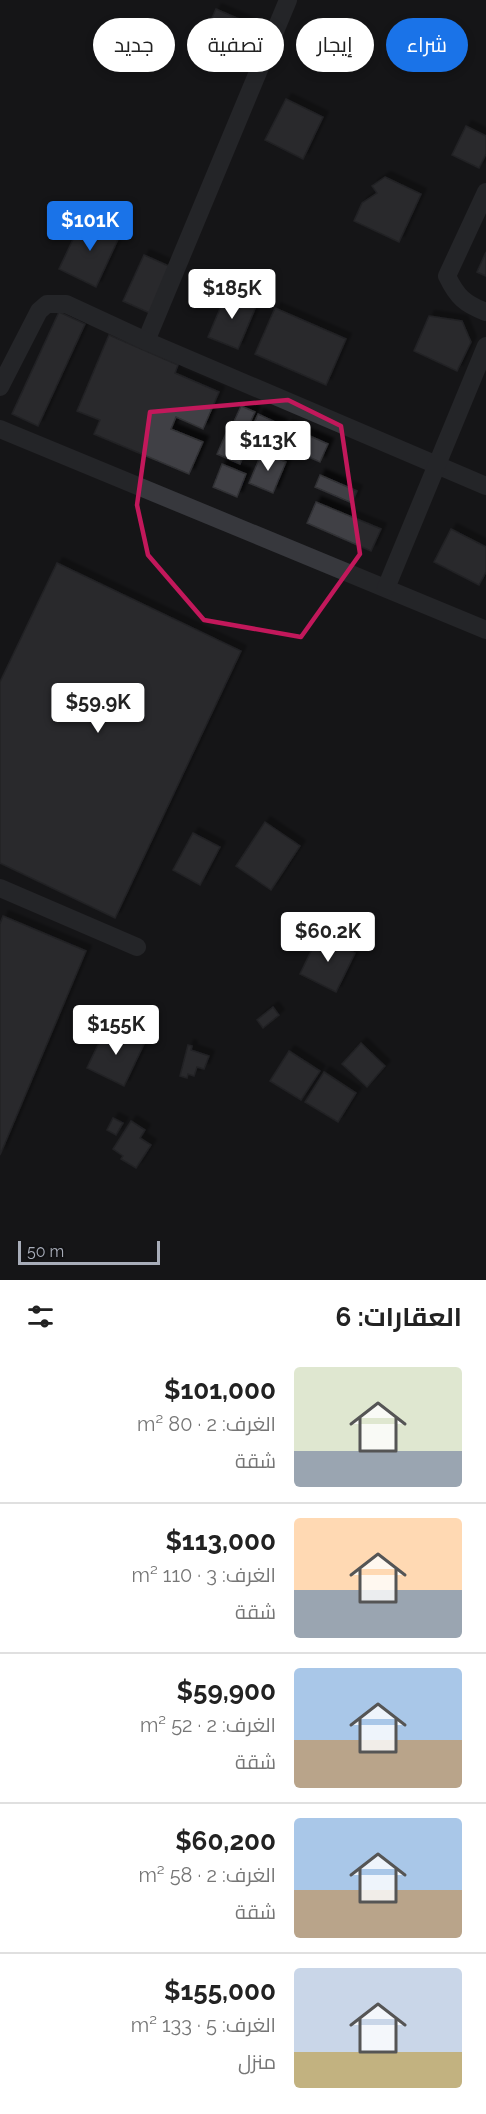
<!DOCTYPE html>
<html lang="ar">
<meta charset="utf-8">
<style>
body{margin:0;font-family:Raleway,Cairo,sans-serif;background:#f2f2f2;color:#222;direction:rtl;height:100vh;display:flex;flex-direction:column;font-size:22px;white-space:nowrap}
*{box-sizing:border-box;margin:0}
p{font-size:20px;color:#767676}
.icon{flex:none;width:33px;height:33px;fill:none;stroke:currentColor;stroke-width:2;stroke-linecap:round;stroke-linejoin:round}
.map{position:relative;height:1280px;overflow:hidden;direction:ltr}
.side{display:flex;flex-direction:column;background:#fff;flex:1}
.side>*{flex:none}
.guide{position:absolute;left:18px;top:18px;width:450px;height:54px;direction:rtl;display:flex;gap:12px}
.scale{position:absolute;left:18px;bottom:15px;width:142px;box-sizing:border-box;padding-left:6px;border:3px solid #a8adb9;border-top:0;font-size:16px;line-height:21px;white-space:nowrap;color:#a8adb9;-webkit-text-stroke:4px #111113;paint-order:stroke}
.price{position:absolute;translate:-50% -51px;padding:0 14px;border-radius:6px;background:#fff;color:#222;font-size:20px;line-height:39px;filter:drop-shadow(0 2px 3px #0008)}
.price::after{content:'';position:absolute;left:50%;top:36px;width:18px;height:14px;margin-left:-9px;background:inherit;clip-path:polygon(0 0,100% 0,50% 100%)}
.price.active{background:#1a73e8;color:#fff}
ul{padding:0;list-style:none}
li{display:flex;align-items:center;gap:18px;height:150px;padding:0 24px}
li+li{border-top:2px solid #e0e0e0}
li span{display:grid;place-items:center;flex:none;width:168px;height:120px;border-radius:6px;color:#555}
li>.icon{margin-inline-start:auto}
span .icon{width:72px;height:72px;fill:#fffc;stroke-width:1}
li b{font-size:26px}
h2{display:flex;justify-content:space-between;align-items:center;height:72px;padding:0 24px;font-size:26px}
.tag{padding:0 21px;border-radius:27px;background:#fff;box-shadow:0 3px 9px #0003;font-size:21px;line-height:54px}
.tag.active{background:#1a73e8;color:#fff}
.map>svg:first-child{display:block}
.building{fill:#404145;stroke:#303034;stroke-width:1.5;filter:url(#shadow)}
.lines{fill:none;stroke-linecap:round;stroke-linejoin:round}
.minor{stroke:#37383d;stroke-width:18}
.marked{fill:none;stroke:#c2185b;stroke-width:4.5;stroke-linejoin:round}
</style>
<div class="map">
<svg width="486" height="1280" viewBox="0 0 486 1280">
<defs>
<filter id="shadow"><feDropShadow dx="5.5" dy="-5.5" stdDeviation="1.5" flood-color="#0009"/></filter>
</defs>
<rect width="100%" height="100%" fill="#161618"/>
<g class="building">
<polygon points="216,9 255,26 239,65 199,47"/>
<polygon points="286,99 323,117 303,159 265,140"/>
<polygon points="466,126 486,136 486,154 479,168 452,155"/>
<polygon points="385,177 421,194 399,242 354,221 362,203 377,193 372,186"/>
<polygon points="83,218 120,235 96,287 59,269"/>
<polygon points="486,252 486,276 477,272"/>
<polygon points="144,255 173,268 152,314 123,301"/>
<polygon points="227,292 257,304 238,349 208,337"/>
<polygon points="275,308 346,339 326,385 255,354"/>
<polygon points="59,312 85,324 38,426 12,414"/>
<polygon points="429,316 462,321 471,342 457,371 414,351"/>
<polygon points="109,335 178,365 175,373 219,392 203,429 176,417 171,429 203,442 189,474 94,434 100,420 77,411"/>
<polygon points="241,406 255,412 245,434 231,428"/>
<polygon points="258,414 282,425 275,441 251,430"/>
<polygon points="287,426 328,444 320,462 279,444"/>
<polygon points="227,431 250,442 240,464 217,454"/>
<polygon points="262,452 286,462 273,493 249,483"/>
<polygon points="222,464 246,474 237,497 213,487"/>
<polygon points="320,475 357,491 352,503 315,487"/>
<polygon points="316,502 381,529 371,551 307,523"/>
<polygon points="451,529 486,547 486,572 479,585 434,562"/>
<polygon points="57,563 241,651 115,918 0,863 0,682"/>
<polygon points="265,822 300,846 271,890 236,866"/>
<polygon points="193,833 220,847 200,885 173,870"/>
<polygon points="3,916 86,951 0,1155 0,924"/>
<polygon points="319,935 355,953 336,992 300,974"/>
<polygon points="273,1007 279,1015 263,1028 257,1020"/>
<polygon points="107,1026 144,1044 124,1086 87,1068"/>
<polygon points="361,1043 385,1066 367,1087 342,1064"/>
<polygon points="188,1045 192,1046 191,1050 209,1056 204,1069 197,1067 194,1076 188,1074 187,1078 180,1076"/>
<polygon points="289,1051 320,1071 301,1100 270,1081"/>
<polygon points="324,1072 356,1093 338,1122 305,1102"/>
<polygon points="113,1118 123,1123 116,1135 107,1130"/>
<polygon points="131,1121 145,1130 140,1138 151,1145 136,1168 121,1159 123,1156 113,1149"/>
</g>
<g class="lines">
<g class="minor">
<path d="M486,192L447,276C457,297 465,304 486,312"/>
<polyline points="146,341 288,0"/>
<polyline points="0,387 39,311 47,304 66,304 146,341 486,486"/>
<polyline points="0,429 486,630"/>
<polyline points="386,588 486,346"/>
<polyline points="0,888 137,947"/>
</g>
</g>
<path d="M0 0H486V1280H0ZM288,400L341,426L360,554L301,637L204,620L148,555L137,505L150,412Z" fill="#161618" fill-opacity=".55" fill-rule="evenodd"/>
<path class="marked" d="M288,400L341,426L360,554L301,637L204,620L148,555L137,505L150,412Z"/>
</svg>
<div class="scale">50 m</div>
<b class="price active" style="left:90px;top:252px">$101K</b>
<b class="price" style="left:232px;top:320px">$185K</b>
<b class="price" style="left:268px;top:472px">$113K</b>
<b class="price" style="left:98px;top:734px">$59.9K</b>
<b class="price" style="left:328px;top:963px">$60.2K</b>
<b class="price" style="left:116px;top:1056px">$155K</b>
<div class="guide">
<a class="tag active">شراء</a>
<a class="tag">إيجار</a>
<a class="tag">تصفية</a>
<a class="tag">جديد</a>
</div>
</div>
<section class="side">
<h2>العقارات: 6<svg class="icon" aria-label="filters" viewBox="0 0 24 24"><path d="M4 7h16M4 17h16"/><circle cx="9" cy="7" r="2"/><circle cx="15" cy="17" r="2"/></svg></h2>
<ul>
<li><span style="background:linear-gradient(#dfe7d0 70%,#9aa5b1 0)"><svg class="icon" aria-label="home" viewBox="0 0 24 24"><path d="M3 11l9-7 9 7M6 9v11h12V9"/></svg></span><div><b>$101,000</b><p>الغرف: 2 · 80 m²</p><p>شقة</p></div></li>
<li><span style="background:linear-gradient(#ffd9b3 60%,#9aa5b1 0)"><svg class="icon" aria-label="home" viewBox="0 0 24 24"><path d="M3 11l9-7 9 7M6 9v11h12V9"/></svg></span><div><b>$113,000</b><p>الغرف: 3 · 110 m²</p><p>شقة</p></div></li>
<li><span style="background:linear-gradient(#a9c7e8 60%,#b9a48a 0)"><svg class="icon" aria-label="home" viewBox="0 0 24 24"><path d="M3 11l9-7 9 7M6 9v11h12V9"/></svg></span><div><b>$59,900</b><p>الغرف: 2 · 52 m²</p><p>شقة</p></div></li>
<li><span style="background:linear-gradient(#a9c7e8 60%,#b9a48a 0)"><svg class="icon" aria-label="home" viewBox="0 0 24 24"><path d="M3 11l9-7 9 7M6 9v11h12V9"/></svg></span><div><b>$60,200</b><p>الغرف: 2 · 58 m²</p><p>شقة</p></div></li>
<li><span style="background:linear-gradient(#c9d6e8 70%,#c2b280 0)"><svg class="icon" aria-label="home" viewBox="0 0 24 24"><path d="M3 11l9-7 9 7M6 9v11h12V9"/></svg></span><div><b>$155,000</b><p>الغرف: 5 · 133 m²</p><p>منزل</p></div></li>
</ul>
</section>
